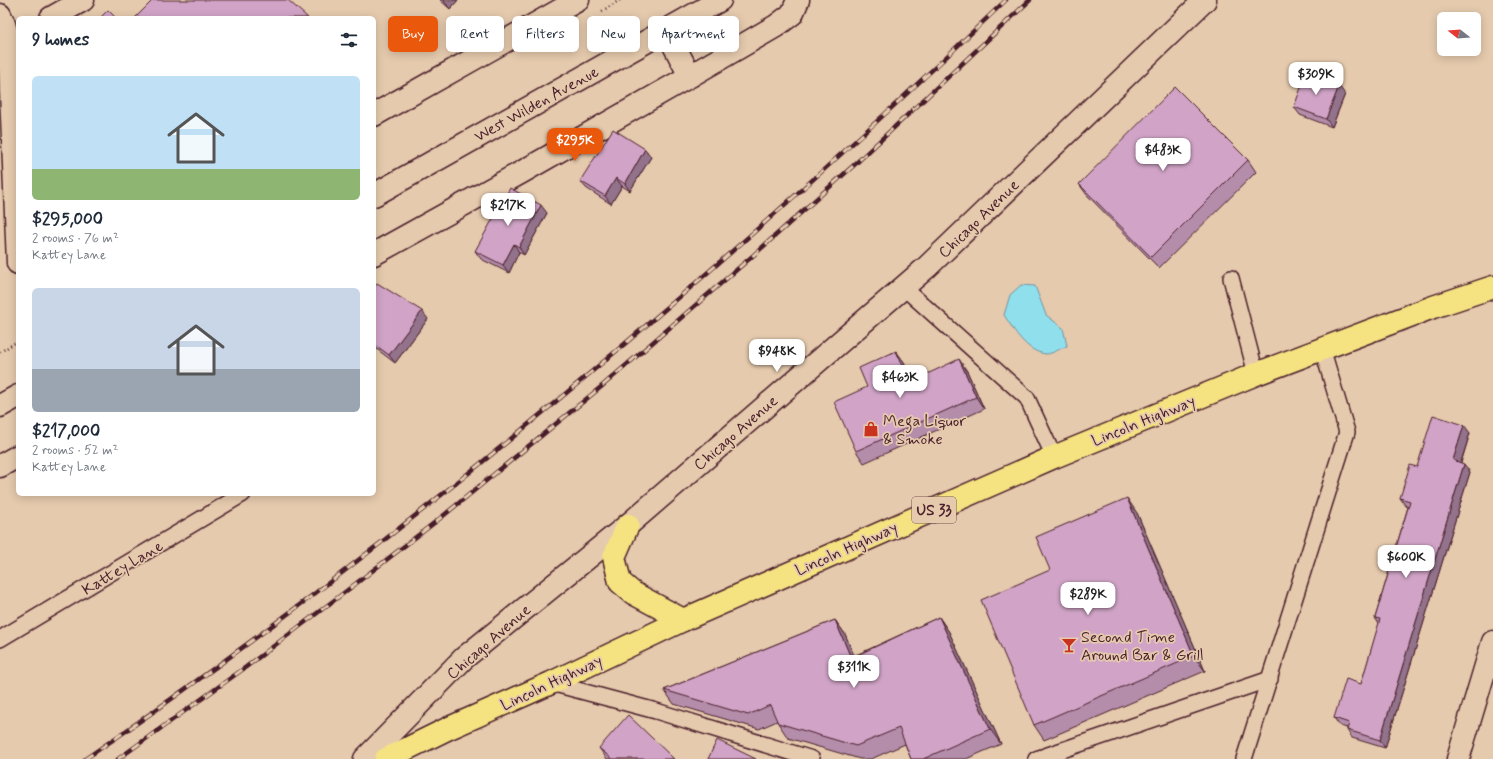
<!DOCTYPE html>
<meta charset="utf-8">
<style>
body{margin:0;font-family:Mynerve,sans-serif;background:#f6f6f7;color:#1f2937;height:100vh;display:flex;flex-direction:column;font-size:15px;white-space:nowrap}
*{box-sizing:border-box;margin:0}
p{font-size:13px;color:#747a83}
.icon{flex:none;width:22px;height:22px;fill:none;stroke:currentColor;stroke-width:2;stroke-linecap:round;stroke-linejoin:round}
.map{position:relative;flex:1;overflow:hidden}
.sheet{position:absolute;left:16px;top:16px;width:360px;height:480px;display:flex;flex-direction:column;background:#fff;border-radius:6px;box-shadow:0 2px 10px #0003}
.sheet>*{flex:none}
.hud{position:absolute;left:388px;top:16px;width:380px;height:36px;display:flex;gap:8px}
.needle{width:26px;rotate:287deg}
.fabs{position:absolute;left:1437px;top:12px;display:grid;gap:8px}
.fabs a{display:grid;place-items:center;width:44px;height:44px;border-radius:6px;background:#fff;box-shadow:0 2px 10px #0003;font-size:20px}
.price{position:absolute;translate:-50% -34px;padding:0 9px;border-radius:8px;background:#fff;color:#222;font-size:13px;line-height:26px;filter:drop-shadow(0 1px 2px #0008)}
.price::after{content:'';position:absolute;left:50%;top:24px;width:12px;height:9px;margin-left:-6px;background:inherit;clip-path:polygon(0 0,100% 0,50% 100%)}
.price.on{background:#ea580c;color:#fff}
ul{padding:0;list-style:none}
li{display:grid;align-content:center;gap:8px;height:212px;padding:0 16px}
li span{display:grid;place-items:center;height:124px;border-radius:6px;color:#555}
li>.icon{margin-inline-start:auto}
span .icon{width:72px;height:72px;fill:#fffc;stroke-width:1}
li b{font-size:17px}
h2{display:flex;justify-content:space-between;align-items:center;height:48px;padding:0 16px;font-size:17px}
.pill{padding:0 14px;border-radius:6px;background:#fff;box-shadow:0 2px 10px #0003;font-size:14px;line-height:36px}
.pill.on{background:#ea580c;color:#fff}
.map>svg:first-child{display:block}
.water{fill:#8fdfed;stroke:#73929f}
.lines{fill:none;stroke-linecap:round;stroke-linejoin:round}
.lane-casing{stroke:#4a1f2b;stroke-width:18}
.street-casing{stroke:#4a1f2b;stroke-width:25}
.secondary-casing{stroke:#4a1f2b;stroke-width:25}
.highway-casing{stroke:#4a1f2b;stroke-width:25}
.path{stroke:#4a1f2b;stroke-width:2.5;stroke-dasharray:1 3;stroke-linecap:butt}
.lane{stroke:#e5caad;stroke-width:15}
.street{stroke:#e5caad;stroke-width:22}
.secondary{stroke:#e5caad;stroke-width:22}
.highway{stroke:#f5e382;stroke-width:22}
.rail-casing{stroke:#4a1f2b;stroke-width:4.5}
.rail{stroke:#e5caad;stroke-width:3;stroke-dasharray:9;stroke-linecap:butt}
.wall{fill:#b48dab;stroke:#4a1f2b}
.shaded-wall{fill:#92738b;stroke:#4a1f2b}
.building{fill:#d1a4c7;stroke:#4a1f2b}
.labels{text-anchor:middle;stroke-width:3.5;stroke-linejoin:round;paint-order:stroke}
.shield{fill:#e5caad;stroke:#785252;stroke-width:1}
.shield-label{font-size:15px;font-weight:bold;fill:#4a1f2b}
.street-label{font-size:16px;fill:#4a1f2b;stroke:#e5caad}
.poi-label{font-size:16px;fill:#4a1f2b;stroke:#e5caad;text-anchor:start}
</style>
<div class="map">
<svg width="1493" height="759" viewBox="0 0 1493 759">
<rect width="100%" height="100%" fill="#e5caad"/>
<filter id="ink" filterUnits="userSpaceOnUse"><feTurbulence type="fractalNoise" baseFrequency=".025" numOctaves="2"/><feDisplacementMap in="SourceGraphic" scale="8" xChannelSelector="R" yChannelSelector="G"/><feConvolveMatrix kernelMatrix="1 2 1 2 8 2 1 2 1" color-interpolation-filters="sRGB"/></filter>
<g filter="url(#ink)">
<path class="water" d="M1021,285L1035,286L1046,315L1063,328L1067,346C1061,348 1052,354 1046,354C1026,352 1014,330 1004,315L1010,295Z"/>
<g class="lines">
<g class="lane-casing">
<g id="lane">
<polyline points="1231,278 1256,374"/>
<polyline points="903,287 1027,398 1054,457"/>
<polyline points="0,639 243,494"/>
<polyline points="551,683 656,711 812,759"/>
<polyline points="1036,759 1270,679"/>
<polyline points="1244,759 1347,432 1322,348"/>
</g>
</g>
<g class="street-casing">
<g id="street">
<polyline points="0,15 4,24 9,42 18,263"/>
<polyline points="51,18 83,0"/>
<polyline points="690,76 776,26 792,14 798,0"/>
<polyline points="374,115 578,0"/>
<polyline points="374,254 522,172 690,76 666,30"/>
<polyline points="0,466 18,456"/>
<polyline points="365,759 464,658 628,525 927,267 1205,0"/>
<polyline points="1458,759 1493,642"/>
</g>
</g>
<g class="secondary-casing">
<g id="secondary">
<polyline points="374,195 720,0"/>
<polyline points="0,406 18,396"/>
</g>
</g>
<g class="highway-casing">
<g id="highway">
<polyline points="628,525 614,557 620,582 633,593 683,620"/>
<polyline points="386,759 447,729 551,683 683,620 1054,457 1256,374 1433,307 1493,287"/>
</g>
</g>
<g class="path">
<polyline points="602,11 620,0"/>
<polyline points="0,352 18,341"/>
</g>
<use href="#lane" class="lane"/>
<use href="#street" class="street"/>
<use href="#secondary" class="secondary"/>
<use href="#highway" class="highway"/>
<g class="rail-casing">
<g id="rail">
<path d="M85,759C231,660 371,553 507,442C679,301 846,154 1006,0"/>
<polyline points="118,759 246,667 345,592 443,516 601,387 756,253 853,166 1030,0"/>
</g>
</g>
<use href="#rail" class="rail"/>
</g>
<g class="wall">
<polygon points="440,0 458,0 450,9"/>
<polygon points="1345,94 1332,127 1300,115 1294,107"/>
<polygon points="645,149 651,157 630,191 622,186 611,204 586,188 580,181"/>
<polygon points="1248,160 1256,172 1159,268 1087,195 1079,184"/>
<polygon points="547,213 524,255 519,252 509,273 481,259 475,251"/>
<polygon points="374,288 428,319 395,363 374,347"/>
<polygon points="896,351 904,362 912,380 967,371 984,409 864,463 856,451"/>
<polygon points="1470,433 1461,463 1470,472 1385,748 1352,738 1347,730 1347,728 1340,726 1334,718 1361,684 1379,624 1375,618 1408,507 1406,506 1400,498 1417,467"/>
<polygon points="1137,513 1205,671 1044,740 1034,725 1050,570"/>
<polygon points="939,617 949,632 1001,744 966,759 911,759 905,744 871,759 860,759 788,738 778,723 777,721 759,729 674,704 664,690 835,620 845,634 854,656"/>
<polygon points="599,748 674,759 607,759"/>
</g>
<g class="shaded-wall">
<polygon points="445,0 458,0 450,9 444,1"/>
<polygon points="1339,86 1345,94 1332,127 1326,119"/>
<polygon points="645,149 651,157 630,191 625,184"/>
<polygon points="616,178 622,186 611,204 605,196"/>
<polygon points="541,205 547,213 524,255 519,247"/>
<polygon points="514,244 519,252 509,273 503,265"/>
<polygon points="422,311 428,319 395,363 389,355"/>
<polygon points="896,351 904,362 918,393 910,382"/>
<polygon points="959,359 967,371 984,409 976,397"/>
<polygon points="1464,425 1470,433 1459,468 1453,460"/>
<polygon points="1464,464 1470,472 1385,748 1380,740"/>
<polygon points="1127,498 1137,513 1205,671 1194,656"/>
<polygon points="939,617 949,632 1001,744 990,729"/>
<polygon points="835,620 845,634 861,672 851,658"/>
</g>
<g class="building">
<polygon points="153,0 288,0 308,18 135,18"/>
<polygon points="108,10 116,18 100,18"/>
<polygon points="1306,74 1339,86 1326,119 1294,107"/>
<polygon points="1175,87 1248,160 1151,257 1079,184"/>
<polygon points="613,129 645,149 625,184 616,178 605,196 580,181"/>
<polygon points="510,188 541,205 519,247 514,244 503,265 475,251"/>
<polygon points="377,283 422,311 389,355 374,344 374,288"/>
<polygon points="896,351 910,382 959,359 976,397 856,451 834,402 867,387 859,368"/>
<polygon points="1433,415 1464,425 1453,460 1464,464 1380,740 1347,730 1349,723 1334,718 1346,679 1361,684 1380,619 1375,618 1410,501 1400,498 1410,465 1417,467"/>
<polygon points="1127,498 1194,656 1034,725 981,600 1050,570 1036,537"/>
<polygon points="939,617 990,729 923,759 911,759 899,728 856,746 778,723 770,705 748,715 664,690 835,620 851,658"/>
<polygon points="628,715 674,759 612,759 599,748"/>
<polygon points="717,740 756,759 708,759"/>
</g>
</g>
<defs>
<g id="shop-bare" transform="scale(1.2)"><path d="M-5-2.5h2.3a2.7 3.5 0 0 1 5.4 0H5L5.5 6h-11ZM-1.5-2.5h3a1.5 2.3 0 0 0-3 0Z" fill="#c8321e" stroke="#e5caad" stroke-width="2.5" paint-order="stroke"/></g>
<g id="bar-bare" transform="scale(1.2)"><path d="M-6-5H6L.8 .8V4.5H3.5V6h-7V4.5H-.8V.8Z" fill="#c8321e" stroke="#e5caad" stroke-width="2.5" paint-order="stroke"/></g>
</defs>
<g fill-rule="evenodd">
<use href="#shop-bare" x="871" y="429"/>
<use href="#bar-bare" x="1069" y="645"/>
</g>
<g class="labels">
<rect class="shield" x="912" y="497" width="44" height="26" rx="3"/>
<g class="shield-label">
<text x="934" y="515">US 33</text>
</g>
<g class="street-label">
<text transform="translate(536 103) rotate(-29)" y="6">West Wilden Avenue</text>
<text transform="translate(978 218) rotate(-44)" y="6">Chicago Avenue</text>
<text transform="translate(1143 420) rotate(-22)" y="6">Lincoln Highway</text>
<text transform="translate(735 432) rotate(-41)" y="6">Chicago Avenue</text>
<text transform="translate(846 548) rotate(-24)" y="6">Lincoln Highway</text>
<text transform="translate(122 567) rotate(-31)" y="6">Kattey Lane</text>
<text transform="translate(488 641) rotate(-41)" y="6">Chicago Avenue</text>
<text transform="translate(551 682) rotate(-25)" y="6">Lincoln Highway</text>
</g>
<g class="poi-label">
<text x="883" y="426">Mega Liquor<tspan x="883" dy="18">&amp; Smoke</tspan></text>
<text x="1081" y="642">Second Time<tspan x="1081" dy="18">Around Bar &amp; Grill</tspan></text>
</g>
</g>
</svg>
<div class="fabs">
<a><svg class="needle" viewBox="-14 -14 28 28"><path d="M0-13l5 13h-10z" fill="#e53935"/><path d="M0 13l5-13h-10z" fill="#747a83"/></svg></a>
</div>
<b class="price" style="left:1316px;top:96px">$309K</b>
<b class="price on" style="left:575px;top:162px">$295K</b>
<b class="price" style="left:1163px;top:172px">$483K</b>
<b class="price" style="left:508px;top:227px">$217K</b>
<b class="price" style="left:777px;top:373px">$948K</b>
<b class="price" style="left:900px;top:399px">$463K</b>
<b class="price" style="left:1406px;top:579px">$600K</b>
<b class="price" style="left:1088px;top:616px">$289K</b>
<b class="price" style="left:854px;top:689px">$311K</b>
<div class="hud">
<a class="pill on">Buy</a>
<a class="pill">Rent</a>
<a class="pill">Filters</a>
<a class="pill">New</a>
<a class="pill">Apartment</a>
</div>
<section class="sheet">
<h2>9 homes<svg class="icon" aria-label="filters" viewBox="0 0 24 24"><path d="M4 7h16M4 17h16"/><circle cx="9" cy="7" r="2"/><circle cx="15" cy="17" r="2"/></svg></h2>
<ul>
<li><span style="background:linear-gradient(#bfe0f5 75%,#8fb573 0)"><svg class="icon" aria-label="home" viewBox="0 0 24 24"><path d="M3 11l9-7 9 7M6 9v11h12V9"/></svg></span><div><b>$295,000</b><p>2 rooms · 76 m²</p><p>Kattey Lane</p></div></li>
<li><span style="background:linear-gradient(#c9d6e8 65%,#9aa5b1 0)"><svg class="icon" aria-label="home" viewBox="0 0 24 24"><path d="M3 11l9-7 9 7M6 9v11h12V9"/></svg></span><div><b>$217,000</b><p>2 rooms · 52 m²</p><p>Kattey Lane</p></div></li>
</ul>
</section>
</div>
